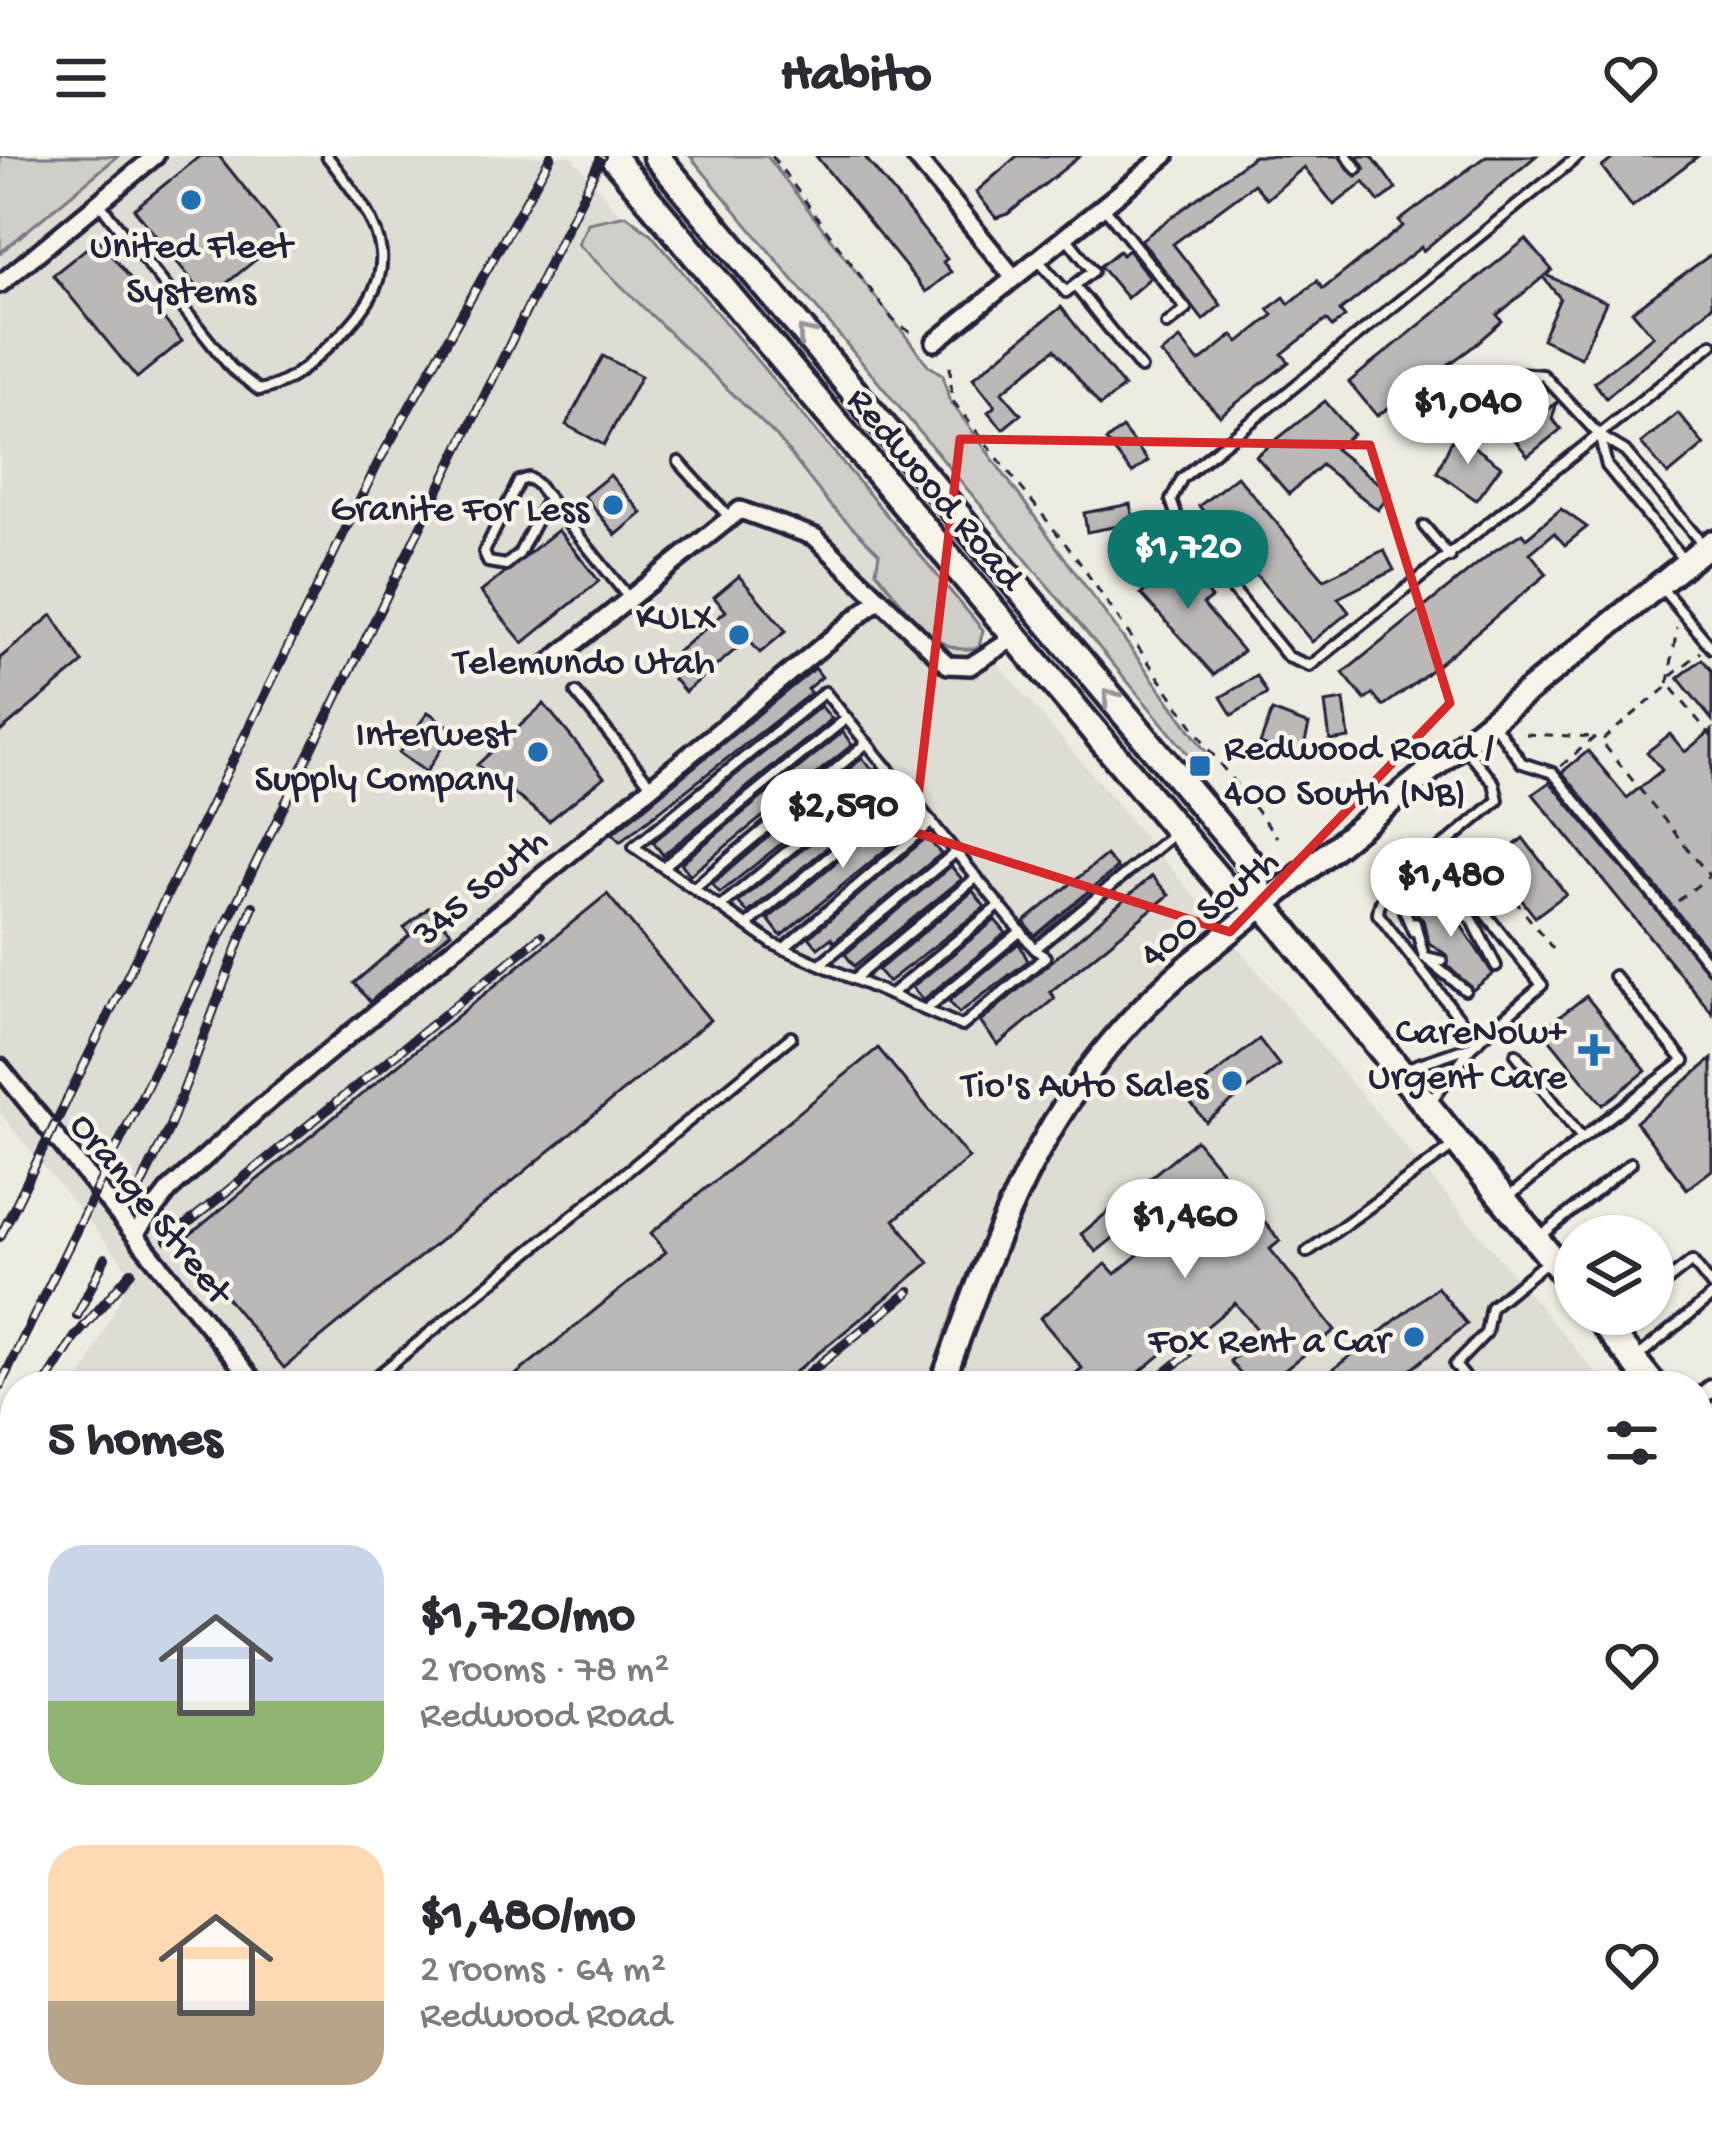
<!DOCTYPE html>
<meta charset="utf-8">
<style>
body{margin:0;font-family:"Gochi Hand",sans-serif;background:#f7f7f7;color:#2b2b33;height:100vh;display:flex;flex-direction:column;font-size:45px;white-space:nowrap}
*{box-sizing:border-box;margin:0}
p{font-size:39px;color:#7c7c81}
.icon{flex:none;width:66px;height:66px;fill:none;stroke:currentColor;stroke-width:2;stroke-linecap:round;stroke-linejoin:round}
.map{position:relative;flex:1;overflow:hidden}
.sheet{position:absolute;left:0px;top:1215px;width:1713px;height:771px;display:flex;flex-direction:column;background:#fff;border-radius:48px 48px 0 0;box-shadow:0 3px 9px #0004}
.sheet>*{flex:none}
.buttons{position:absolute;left:1554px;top:1059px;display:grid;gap:24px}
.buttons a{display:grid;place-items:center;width:120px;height:120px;border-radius:50%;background:#fff;box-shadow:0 3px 9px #0004;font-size:60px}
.price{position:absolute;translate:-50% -102px;padding:0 27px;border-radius:42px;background:#fff;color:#222;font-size:39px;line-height:78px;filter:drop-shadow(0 3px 6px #0008)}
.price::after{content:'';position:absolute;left:50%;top:72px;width:36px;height:27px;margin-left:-18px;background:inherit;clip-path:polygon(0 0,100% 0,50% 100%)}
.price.active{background:#0f766e;color:#fff}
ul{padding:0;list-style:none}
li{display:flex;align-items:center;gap:36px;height:300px;padding:0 48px}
li span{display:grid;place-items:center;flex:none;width:336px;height:240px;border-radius:36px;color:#555}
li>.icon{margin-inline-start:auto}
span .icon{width:144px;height:144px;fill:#fffc;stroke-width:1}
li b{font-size:51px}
h2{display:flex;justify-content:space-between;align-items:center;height:144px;padding:0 48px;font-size:51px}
header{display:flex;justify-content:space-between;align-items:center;height:156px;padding:0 48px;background:#fff;font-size:54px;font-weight:800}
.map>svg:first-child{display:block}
.built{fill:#dfdcd4}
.green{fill:#d1cdc9;stroke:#7a7882;stroke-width:3}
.building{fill:#bbb8b7;stroke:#22223b;stroke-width:3}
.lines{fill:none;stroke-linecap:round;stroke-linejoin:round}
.lane-casing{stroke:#22223b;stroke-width:16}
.street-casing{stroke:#22223b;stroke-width:24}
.secondary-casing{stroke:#22223b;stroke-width:30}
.primary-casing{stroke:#22223b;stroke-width:33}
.path{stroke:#22223b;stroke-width:3;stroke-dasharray:9 9;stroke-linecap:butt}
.lane{stroke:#f7f3e8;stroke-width:8}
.street{stroke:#f7f3e8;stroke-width:15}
.secondary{stroke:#f7f3e8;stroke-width:21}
.primary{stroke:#f7f3e8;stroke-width:24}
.rail-casing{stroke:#22223b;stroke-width:10}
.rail{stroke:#f7f3e8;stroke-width:6;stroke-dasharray:18;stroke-linecap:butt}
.oneway{stroke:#97959a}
.marked{fill:none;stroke:#d62828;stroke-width:9;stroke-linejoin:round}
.poi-dot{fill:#1f6fb2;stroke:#f7f3e8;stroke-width:4.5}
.labels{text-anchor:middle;stroke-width:9;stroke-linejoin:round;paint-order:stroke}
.poi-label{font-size:39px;fill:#22223b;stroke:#f7f3e8;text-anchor:end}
.street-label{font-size:39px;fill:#22223b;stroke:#f7f3e8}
</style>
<header><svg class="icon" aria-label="menu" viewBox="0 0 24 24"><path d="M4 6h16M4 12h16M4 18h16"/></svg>Habito<svg class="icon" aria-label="heart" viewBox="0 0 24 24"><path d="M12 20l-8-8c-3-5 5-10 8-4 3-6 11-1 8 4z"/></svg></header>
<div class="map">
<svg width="1712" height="1985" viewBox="0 0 1712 1985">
<rect width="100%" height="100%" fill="#eeebe1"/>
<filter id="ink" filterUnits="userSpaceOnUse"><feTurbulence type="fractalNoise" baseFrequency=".00833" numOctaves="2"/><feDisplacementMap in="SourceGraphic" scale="24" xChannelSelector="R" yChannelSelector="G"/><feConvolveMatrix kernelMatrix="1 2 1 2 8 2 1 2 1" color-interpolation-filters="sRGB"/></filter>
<g filter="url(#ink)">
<g class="built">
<polygon points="96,0 571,0 1607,1230 77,1230 132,1118 0,957 0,80"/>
<polygon points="1698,1339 1712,1357 1712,1985 0,1985 0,1389 15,1358 15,1971 1698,1971"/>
</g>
<g class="green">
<polygon points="0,0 118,0 0,97"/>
<polygon points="690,0 767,0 928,209 943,219 949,243 1209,600 1197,609"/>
<path d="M626,59L651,78L983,474L979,491C936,506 901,444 876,415L879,397L829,348L777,281L578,88L588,67Z"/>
</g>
<g class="building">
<polygon points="200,0 219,0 284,81 207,143 134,53"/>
<polygon points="816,0 864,0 947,103 943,106 951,116 926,136"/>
<polygon points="1017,0 1080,0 1008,58 996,62 976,36"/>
<polygon points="1254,0 1339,0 1357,21 1365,13 1357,0 1372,0 1396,33 1379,46 1364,26 1334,49 1304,11 1267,43 1254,28 1173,88 1221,149 1203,164 1141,84"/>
<polygon points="1486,0 1536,0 1423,95 1421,91 1340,155 1345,161 1332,171 1326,164 1282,198 1289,206 1220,260 1161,198 1180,183 1199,206 1233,179 1239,186 1273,159 1268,153 1284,141 1289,148 1317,125 1323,133 1403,70 1399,65"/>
<polygon points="1616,0 1698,0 1632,51 1602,11"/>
<polygon points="98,83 182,185 137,222 53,119"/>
<polygon points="1526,83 1552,114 1546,119 1606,146 1581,201 1542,183 1560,142 1543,121 1497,159 1502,165 1470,193 1377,260 1349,226"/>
<polygon points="1128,94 1150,122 1127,142 1100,110 1119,95 1122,99"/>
<polygon points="1712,98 1712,150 1606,242 1594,226 1653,180 1632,155"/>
<polygon points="1061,151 1124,231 1100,250 1055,193 1002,236 1021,258 1003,273 988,256 995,250 973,222"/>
<polygon points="603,200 641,220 604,289 566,269"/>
<polygon points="1325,245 1353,278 1335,293 1391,337 1378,354 1321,309 1289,338 1256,300"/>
<polygon points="1557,246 1552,263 1561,273 1528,300 1514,283"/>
<polygon points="1678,257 1704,289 1668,319 1641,287"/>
<polygon points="1122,272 1148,305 1132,317 1106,285"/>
<polygon points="1455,277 1501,310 1476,344 1437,316"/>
<polygon points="610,319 642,357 616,379 584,340"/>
<polygon points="1237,320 1324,423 1384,394 1394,414 1338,442 1349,456 1312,486 1199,350"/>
<polygon points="1130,348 1134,367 1087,376 1084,357"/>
<polygon points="1561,353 1587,371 1565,389 1554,377 1530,397 1547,418 1413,529 1383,550 1373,538 1365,544 1343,517 1491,397 1522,377 1526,382"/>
<polygon points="558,374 599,425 523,487 481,436"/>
<polygon points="1141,390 1165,419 1181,406 1211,442 1203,448 1243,495 1214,519 1141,438 1154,428 1130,399"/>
<polygon points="739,420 786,475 760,497 748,483 685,536 673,522 686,512 675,498 726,455 714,441"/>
<polygon points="52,459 83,507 0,576 0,502"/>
<polygon points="1702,503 1712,515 1712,564 1678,522"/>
<polygon points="815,512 822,521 807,533 811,537 620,686 613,677"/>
<polygon points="1257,520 1267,538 1232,559 1221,541"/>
<polygon points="1344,544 1349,582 1330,585 1325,547"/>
<polygon points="544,548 604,621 549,665 477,609"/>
<polygon points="821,550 832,563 663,699 653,686"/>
<polygon points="1272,555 1309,569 1301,603 1260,588"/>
<polygon points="428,556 454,574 426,616 399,597"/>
<polygon points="1712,574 1712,799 1562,616 1588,595 1627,642 1662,614 1647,596 1670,578 1685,596"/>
<polygon points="843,576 852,589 690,719 681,707"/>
<polygon points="862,602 873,614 720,737 712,728"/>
<polygon points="1550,626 1712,820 1712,857 1533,638"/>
<polygon points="883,627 892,638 748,757 738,746"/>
<polygon points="903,650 917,668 781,780 768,763"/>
<polygon points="927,681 941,698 834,786 831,782 818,792 809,781"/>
<polygon points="1523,682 1566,738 1535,761 1493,707"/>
<polygon points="1106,699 1117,712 1035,780 1024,766"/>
<polygon points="951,710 962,723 854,810 845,798"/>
<polygon points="1152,720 1169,739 1050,836 1055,842 998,889 980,866"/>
<polygon points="1430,729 1437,749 1457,763 1493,818 1473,834 1448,810 1448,800 1429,787 1423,764 1407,748"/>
<polygon points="973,735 985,751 888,826 878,814"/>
<polygon points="607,738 710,864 284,1212 181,1086"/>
<polygon points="429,751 451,776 370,846 354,827 410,779 404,772"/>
<polygon points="995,764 1006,777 923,844 912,831"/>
<polygon points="1019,787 1028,805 959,857 949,845"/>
<polygon points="1586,840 1646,915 1603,949 1542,874"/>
<polygon points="1259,883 1279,909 1206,966 1186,941"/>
<polygon points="878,892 969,1002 894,1064 929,1107 778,1230 502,1230 666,1096 651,1077"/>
<polygon points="1712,903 1712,1014 1687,1033 1636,966"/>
<polygon points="1196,984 1280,1085 1270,1093 1335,1174 1265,1230 1250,1230 1230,1205 1262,1179 1235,1147 1192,1183 1187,1177 1123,1230 1061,1230 1082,1212 1040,1162 1106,1108 1115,1118 1145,1093 1127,1071 1096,1096 1081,1078"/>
<polygon points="1437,1131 1467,1168 1391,1230 1312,1230"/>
<polygon points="1517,1971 1601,1971 1584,1985 1529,1985"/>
</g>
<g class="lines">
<g class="lane-casing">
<g id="lane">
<polyline points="1347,0 1357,13"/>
<polyline points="1578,0 1182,322 1171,344 1179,367 1288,501 1310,510 1712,188"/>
<path d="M100,48L231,212L259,234C289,229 307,210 329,190C410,116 387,77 327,0"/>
<polyline points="1104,51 1186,153 1167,168"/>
<polyline points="1038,104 1066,136 1093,115 1065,80"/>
<polyline points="1075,130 1141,212"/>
<polyline points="1467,259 1519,217 1543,219 1600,280 1625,295 1704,390"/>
<polyline points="1600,281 1607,310 1685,406"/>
<polyline points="679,306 729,361"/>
<polyline points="548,342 519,398 506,409 488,406 484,396 519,325 529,322 537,328 628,441"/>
<polyline points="1424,370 1450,401"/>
<polyline points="1660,430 1712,492"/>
<polyline points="576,537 650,628"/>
<polyline points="1493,567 1522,607 1553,617 1712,812"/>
<path d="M1436,696C1416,712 1379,730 1378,758L1477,885"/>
<polyline points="663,711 847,562"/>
<polyline points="694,732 867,587"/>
<polyline points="1444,744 1472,763 1496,810"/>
<polyline points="720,751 888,612"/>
<polyline points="1405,756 1413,775"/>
<polyline points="1415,767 1424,801 1465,834"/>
<polyline points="747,769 907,636"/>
<polyline points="783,793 932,666"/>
<polyline points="1035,793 1045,801 962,870 773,788 634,691 825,536 1035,793 1172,679"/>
<polyline points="1426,801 1442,805"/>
<polyline points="820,808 956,696"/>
<polyline points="854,823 977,721"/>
<polyline points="890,839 1000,749"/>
<polyline points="925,854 1021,775"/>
<polyline points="1404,913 1469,891"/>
<polyline points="1429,948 1471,891 1542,829 1436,696 1498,644 1494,627 1463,590"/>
<polyline points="1582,982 1684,905 1614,820"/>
<polyline points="1506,1043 1582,982 1516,898"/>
<polyline points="1542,1079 1631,1007"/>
<polyline points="1307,1096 1452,991"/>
<polyline points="1653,1136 1692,1105 1712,1130"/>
<polyline points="1609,1171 1625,1158"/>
<polyline points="1635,1203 1712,1140"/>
<polyline points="365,1230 791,881"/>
<polyline points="1472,1230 1455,1209 1486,1177 1491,1151 1549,1104"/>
<polyline points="1698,1363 1702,1368 1712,1361"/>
<polyline points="1698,1643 1712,1632"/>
<polyline points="0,1695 15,1683"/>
<polyline points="1698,1712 1712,1730"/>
<polyline points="1698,1786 1712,1803"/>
<polyline points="1698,1844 1712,1832"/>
<polyline points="450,1971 461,1985"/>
<polyline points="581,1971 589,1982"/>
<polyline points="1258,1971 1270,1985"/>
<polyline points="1305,1971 1316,1985"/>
<polyline points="677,1973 696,1985"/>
<polyline points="293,1985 310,1971"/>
<polyline points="755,1985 763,1971"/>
</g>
</g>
<g class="street-casing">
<g id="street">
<polyline points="915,0 1014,122"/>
<polyline points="0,128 155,0"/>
<polyline points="935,186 1165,0"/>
<polyline points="546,510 740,354 815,381 948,509 970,510 1017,480"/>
<polyline points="0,912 257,1230"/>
<polyline points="135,1078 169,1034 258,954 878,444"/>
<polyline points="1698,1243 1712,1232"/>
<polyline points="805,1985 822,1971"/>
</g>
</g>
<g class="secondary-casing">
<g id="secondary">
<path d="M941,1230C1002,1061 1049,925 1193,806L1712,386"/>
<polyline points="668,1985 675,1971"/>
</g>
</g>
<g class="primary-casing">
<g id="primary">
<polyline points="612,0 1224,730 1264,749"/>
<polyline points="656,0 1250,707 1264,749 1575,1131"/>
<polyline points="1596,1158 1654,1230"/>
<polyline points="1698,1284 1712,1301"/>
</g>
</g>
<g class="path">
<polyline points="772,0 893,164 917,181"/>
<polyline points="950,210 952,244 1075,400 1210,595 1277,681"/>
<polyline points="1671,520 1701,496"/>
<polyline points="1668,527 1677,472"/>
<polyline points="1526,578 1595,581"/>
<polyline points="1712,581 1669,529 1601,585 1712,723"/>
<polyline points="1561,610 1595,581"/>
<polyline points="1470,687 1553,793"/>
<polyline points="1678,745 1708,721"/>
</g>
<use href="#lane" class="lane"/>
<use href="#street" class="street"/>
<use href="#secondary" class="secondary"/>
<use href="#primary" class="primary"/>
<g class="rail-casing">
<g id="rail">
<polyline points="139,1034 170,970 253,750"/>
<polyline points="0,1081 378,307 551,0"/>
<polyline points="167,1084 541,780"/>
<polyline points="77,1160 105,1102"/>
<polyline points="0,1230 602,0"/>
<polyline points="44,1230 75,1181 131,1116"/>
<polyline points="793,1230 910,1135"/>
<polyline points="1149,1230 1188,1198"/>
<polyline points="0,1318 15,1287"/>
<polyline points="0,1873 15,1860"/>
</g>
</g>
<use href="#rail" class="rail"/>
</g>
<defs><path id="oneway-chevron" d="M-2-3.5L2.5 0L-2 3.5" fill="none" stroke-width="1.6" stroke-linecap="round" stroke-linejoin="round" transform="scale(3)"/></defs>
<g class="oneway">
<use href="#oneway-chevron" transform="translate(805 178) rotate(-130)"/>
<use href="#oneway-chevron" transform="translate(1110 541) rotate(-130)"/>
</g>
</g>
<path class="marked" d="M960,283L1370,289L1450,547L1230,776L914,676Z"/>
<g class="poi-dot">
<circle cx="191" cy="44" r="12"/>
<circle cx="613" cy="349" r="12"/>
<circle cx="739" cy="479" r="12"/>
<circle cx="538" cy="596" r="12"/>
<rect x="1188" y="598" width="24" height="24" rx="6"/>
<path d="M1588 876h12v12h12v12h-12v12h-12v-12h-12v-12h12z"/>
<circle cx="1232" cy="925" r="12"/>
<circle cx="1414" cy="1181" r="12"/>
</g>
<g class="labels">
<g class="poi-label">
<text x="191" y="100" text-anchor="middle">United Fleet<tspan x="191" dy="45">Systems</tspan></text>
<text x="589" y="363">Granite For Less</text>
<text x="715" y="471">KULX<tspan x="715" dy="45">Telemundo Utah</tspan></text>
<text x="514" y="588">Interwest<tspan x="514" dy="45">Supply Company</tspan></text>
<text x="1224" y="602" text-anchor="start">Redwood Road /<tspan x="1224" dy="45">400 South (NB)</tspan></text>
<text x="1567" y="886">CareNow+<tspan x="1567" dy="45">Urgent Care</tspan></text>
<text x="1208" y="939">Tio's Auto Sales</text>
<text x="1390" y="1195">Fox Rent a Car</text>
</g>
<g class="street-label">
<text transform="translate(938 330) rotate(50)" y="14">Redwood Road</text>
<text transform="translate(478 728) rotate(-40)" y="14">345 South</text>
<text transform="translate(1207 749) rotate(-39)" y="14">400 South</text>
<text transform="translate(154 1050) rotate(51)" y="14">Orange Street</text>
</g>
</g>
</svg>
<div class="buttons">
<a><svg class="icon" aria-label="layers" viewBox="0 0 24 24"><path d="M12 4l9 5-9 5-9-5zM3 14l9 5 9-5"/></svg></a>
</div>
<b class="price" style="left:1468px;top:311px">$1,040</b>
<b class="price active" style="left:1188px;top:456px">$1,720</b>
<b class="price" style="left:843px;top:715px">$2,590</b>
<b class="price" style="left:1451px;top:784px">$1,480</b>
<b class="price" style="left:1185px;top:1125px">$1,460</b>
<section class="sheet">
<h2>5 homes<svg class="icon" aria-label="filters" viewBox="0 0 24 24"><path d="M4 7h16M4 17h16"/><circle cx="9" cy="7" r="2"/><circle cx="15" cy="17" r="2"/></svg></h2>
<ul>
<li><span style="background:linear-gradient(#c9d6e8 65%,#8fb573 0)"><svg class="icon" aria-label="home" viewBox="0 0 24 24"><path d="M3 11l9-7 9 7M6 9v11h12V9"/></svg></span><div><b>$1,720/mo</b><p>2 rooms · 78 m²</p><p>Redwood Road</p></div><svg class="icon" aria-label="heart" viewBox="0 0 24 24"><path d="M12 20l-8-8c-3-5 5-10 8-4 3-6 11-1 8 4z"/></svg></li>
<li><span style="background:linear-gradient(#ffd9b3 65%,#b9a48a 0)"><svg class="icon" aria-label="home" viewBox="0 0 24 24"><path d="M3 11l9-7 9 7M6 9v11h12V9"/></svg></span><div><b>$1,480/mo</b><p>2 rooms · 64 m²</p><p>Redwood Road</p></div><svg class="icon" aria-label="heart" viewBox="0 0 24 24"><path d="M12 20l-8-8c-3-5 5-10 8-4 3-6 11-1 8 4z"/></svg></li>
</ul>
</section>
</div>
